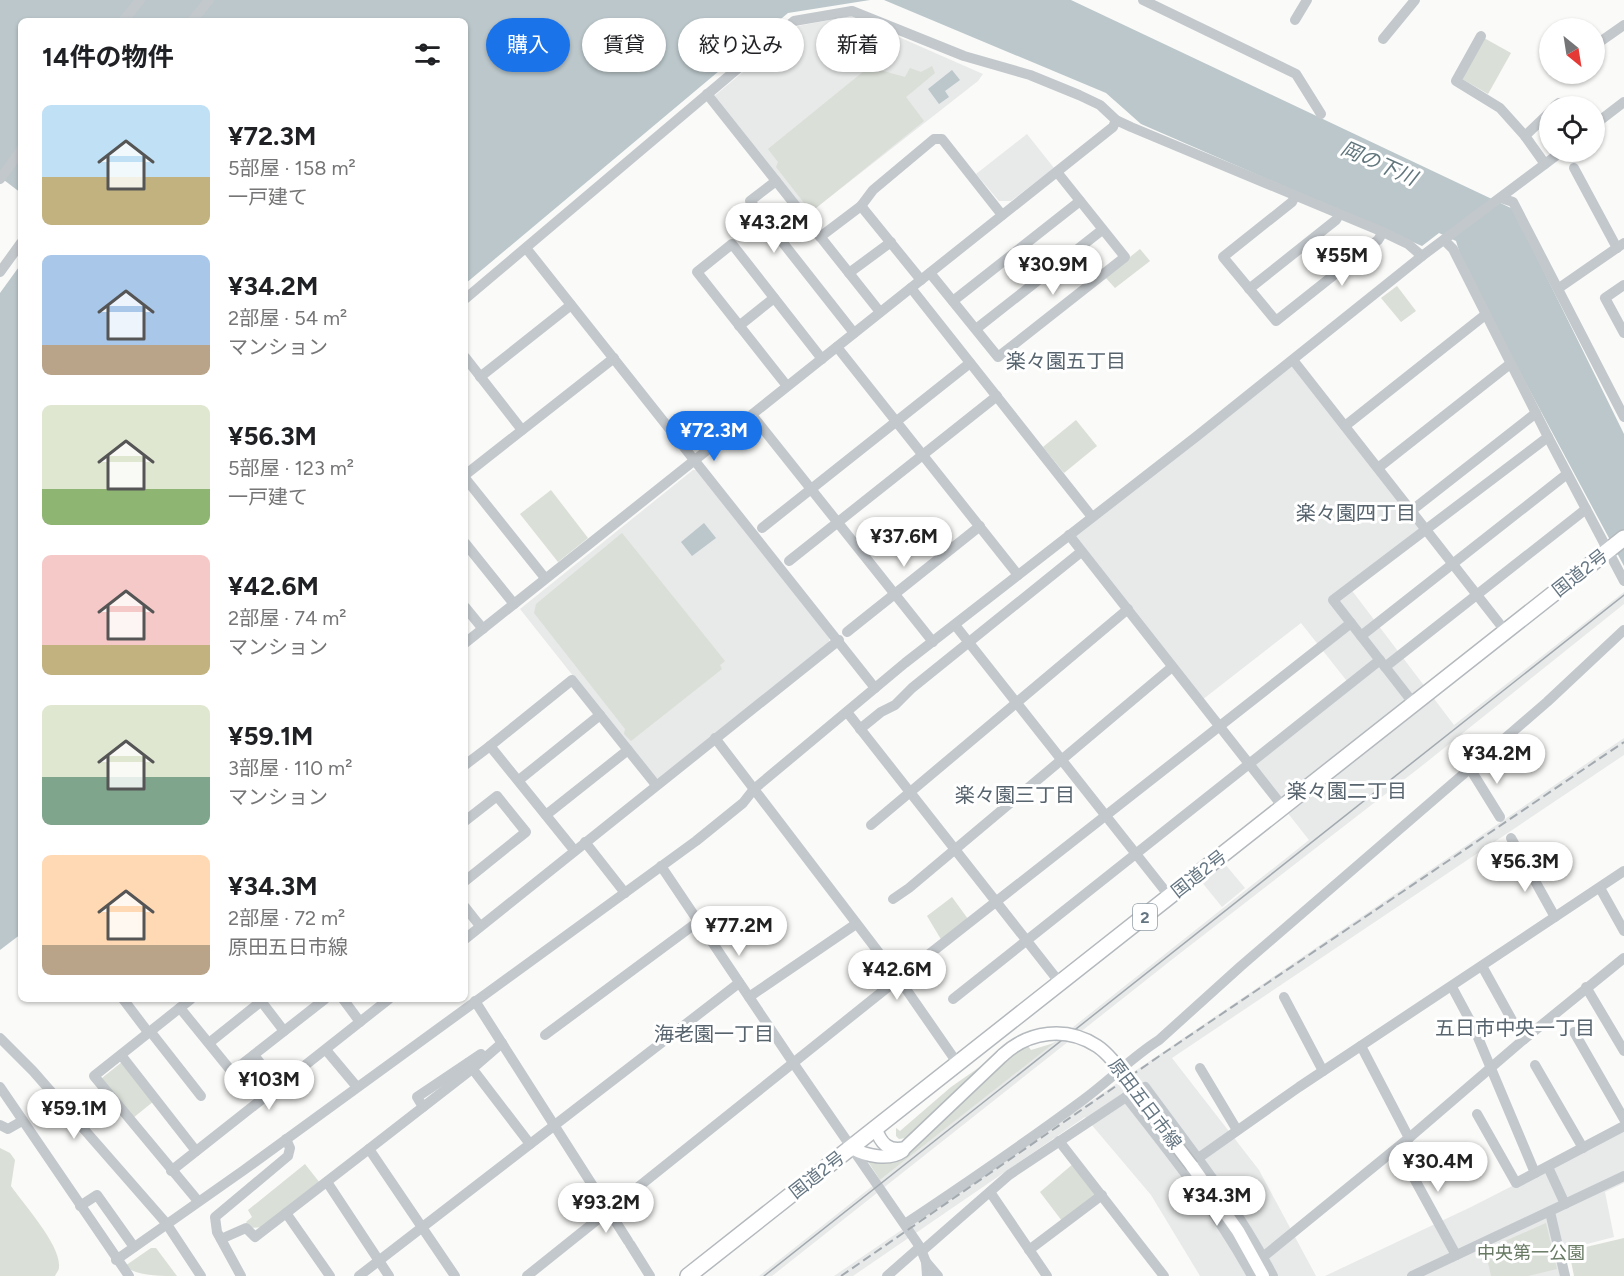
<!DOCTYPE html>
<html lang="ja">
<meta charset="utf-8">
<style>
body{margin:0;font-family:Figtree,"Noto Sans JP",sans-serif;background:#f6f6f6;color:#202124;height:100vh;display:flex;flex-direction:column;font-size:22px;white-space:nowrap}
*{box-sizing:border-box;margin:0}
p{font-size:20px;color:#757577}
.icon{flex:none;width:33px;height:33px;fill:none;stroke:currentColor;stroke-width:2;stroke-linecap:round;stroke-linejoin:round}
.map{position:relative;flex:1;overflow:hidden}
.details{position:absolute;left:18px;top:18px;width:450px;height:984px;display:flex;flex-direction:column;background:#fff;border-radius:9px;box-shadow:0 2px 4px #0004}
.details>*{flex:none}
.top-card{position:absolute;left:486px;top:18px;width:570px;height:54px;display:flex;gap:12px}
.needle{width:39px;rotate:150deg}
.tools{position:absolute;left:1539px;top:18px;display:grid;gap:12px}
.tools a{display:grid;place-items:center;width:66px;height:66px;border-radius:50%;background:#fff;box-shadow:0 2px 4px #0004;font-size:30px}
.price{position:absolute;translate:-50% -51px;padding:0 14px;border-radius:21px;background:#fff;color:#222;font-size:20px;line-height:39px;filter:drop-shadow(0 2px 3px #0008)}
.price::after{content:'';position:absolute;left:50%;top:36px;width:18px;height:14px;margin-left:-9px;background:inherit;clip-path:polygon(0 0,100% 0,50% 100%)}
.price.active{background:#1a73e8;color:#fff}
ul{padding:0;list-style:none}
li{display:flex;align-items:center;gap:18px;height:150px;padding:0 24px}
li span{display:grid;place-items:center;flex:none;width:168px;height:120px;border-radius:9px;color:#555}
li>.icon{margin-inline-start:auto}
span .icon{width:72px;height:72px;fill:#fffc;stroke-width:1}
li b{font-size:26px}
h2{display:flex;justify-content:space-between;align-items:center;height:72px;padding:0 24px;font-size:26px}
.tag{padding:0 21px;border-radius:27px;background:#fff;box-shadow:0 2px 4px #0004;font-size:21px;line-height:54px}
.tag.active{background:#1a73e8;color:#fff}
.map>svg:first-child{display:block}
.built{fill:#e8e9e9}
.green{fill:#dadfd7}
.water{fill:#bbc7cb}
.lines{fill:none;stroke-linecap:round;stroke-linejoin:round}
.major-casing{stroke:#b5babe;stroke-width:15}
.highway-casing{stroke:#b4b9bd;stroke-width:18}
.minor{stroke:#c3c8cc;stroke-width:10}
.major{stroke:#fff;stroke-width:12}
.highway{stroke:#fff;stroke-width:15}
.tram{stroke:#a2aab0;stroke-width:1.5}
.rail{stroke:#a2aab0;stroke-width:2;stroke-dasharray:9 4.5;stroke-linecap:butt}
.major-bridge-casing{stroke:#b5babe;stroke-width:15;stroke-linecap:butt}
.major-bridge{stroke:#fff;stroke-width:12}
.labels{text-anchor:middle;stroke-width:6;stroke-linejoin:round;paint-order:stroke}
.shield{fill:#fff;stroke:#939fa8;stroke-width:1.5}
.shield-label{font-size:16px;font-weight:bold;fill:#657683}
.street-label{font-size:18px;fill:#657683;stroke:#fff}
.park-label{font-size:18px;fill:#687a64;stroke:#fff}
.water-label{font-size:20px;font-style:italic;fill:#60757c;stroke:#fff}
.neighbourhood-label{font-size:20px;fill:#57646e;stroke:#fff}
</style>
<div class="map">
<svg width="1624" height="1276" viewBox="0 0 1624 1276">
<rect width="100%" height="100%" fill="#fafaf8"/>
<g class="built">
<polygon points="851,16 983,74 978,81 807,215 713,97 798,26"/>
<polygon points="1027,134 1054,168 1011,201 999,201 976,174"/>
<polygon points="1294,360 1425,531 1350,588 1454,725 1624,592 1624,604 1423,765 1174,958 772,1276 759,1276 1309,840 1250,765 1350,685 1301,623 1202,700 1068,536"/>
<polygon points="693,470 698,470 830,636 829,642 659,779 654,778 520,609"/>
<polygon points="1624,738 1624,755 1172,1058 1259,1170 1316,1276 1200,1276 1151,1195 1085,1117 853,1276 834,1276"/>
<polygon points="1224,863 1245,888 1222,907 1201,881"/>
<polygon points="1624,1129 1624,1183 1605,1192 1614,1237 1556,1252 1561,1276 1325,1276 1471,1207"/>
</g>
<g class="green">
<polygon points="1484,38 1511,53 1488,94 1462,79"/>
<polygon points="932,66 935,73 906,97 924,121 811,212 776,167 778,162 768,149 869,67 905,77 910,68 921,72"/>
<polygon points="1140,249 1150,261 1115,288 1105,277"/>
<polygon points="1397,286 1416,311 1401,322 1381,298"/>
<polygon points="1076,420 1097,446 1064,473 1043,447"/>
<polygon points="551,490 588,538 558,562 520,514"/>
<polygon points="622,533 725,661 720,665 722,669 631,741 624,734 625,729 534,613 536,604"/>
<polygon points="952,897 968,919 942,941 927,916"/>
<polygon points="1054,1043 880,1180 867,1160 896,1160 906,1156 1014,1054 1028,1046 1031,1050"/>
<polygon points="122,1062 154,1101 133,1118 102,1081 102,1078"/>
<polygon points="984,1064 915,1130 905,1138 899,1139 896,1136 896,1128 900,1131 951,1087"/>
<path d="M0,1148L10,1153L15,1160L11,1186C24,1205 61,1245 59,1267C59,1271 56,1273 55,1276H0Z"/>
<polygon points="305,1164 320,1183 264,1227 251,1228 246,1222 252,1217 248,1210"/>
<polygon points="1073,1164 1097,1195 1062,1221 1040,1192"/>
<polygon points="1546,1223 1557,1269 1528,1276 1491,1276 1485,1250"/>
<polygon points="1624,1238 1624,1276 1574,1276 1569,1251"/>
<path d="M151,1248H156L177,1276C160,1276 136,1276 125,1266Z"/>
</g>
<g class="water">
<polygon points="0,0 870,0 788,13 465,284 465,21 21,21 21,193 0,177"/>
<polygon points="884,0 1071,0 1513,209 1624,434 1624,566 1465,270 1456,241 1439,233 1422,246 1141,124 1106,93"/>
<polygon points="952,70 960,80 945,91 949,97 939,104 928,89"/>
<polygon points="21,264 21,934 0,950 0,293"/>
<polygon points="704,523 716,538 692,556 681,542"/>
</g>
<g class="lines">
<g class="major-casing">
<g id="major">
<path d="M876,1129C881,1144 889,1152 905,1148L1003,1055"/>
<path d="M852,1148C866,1156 889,1161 903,1151"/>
<polyline points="1192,1166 1238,1231 1263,1276"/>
</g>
</g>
<g class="highway-casing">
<polyline id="highway" points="688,1276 1624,538"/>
</g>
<g class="minor">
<polyline points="1143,0 1296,74 1321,114"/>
<polyline points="1295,20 1307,0"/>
<polyline points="123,21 140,0"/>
<polyline points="192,21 209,0"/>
<polyline points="1481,36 1456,81 1500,108 1525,136 1545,164"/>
<polyline points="1383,39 1415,0"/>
<polyline points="1594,46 1624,25"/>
<polyline points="707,94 880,312"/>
<polyline points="1555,106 1559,103"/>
<polyline points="1594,125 1624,102"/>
<polyline points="1525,136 1550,112"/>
<polyline points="1574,168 1617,248"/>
<polyline points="0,179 21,150"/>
<polyline points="776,181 750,201 854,333"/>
<polyline points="1295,196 1292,202 1223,257 1276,321 1378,240 1383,232"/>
<polyline points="1501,198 1513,202 1624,417"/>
<polyline points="861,206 921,280"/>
<polyline points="820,237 861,206 873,190 934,139 942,139 1002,215"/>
<polyline points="1444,240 1453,249 1548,437 1624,581"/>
<polyline points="526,248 875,688"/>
<polyline points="0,272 21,243"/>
<polyline points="849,273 891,242"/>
<polyline points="930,273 998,357 1125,257 1057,172"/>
<polyline points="1624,285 1605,298 1624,333"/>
<polyline points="911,288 1092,517"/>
<polyline points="1559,288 1624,243"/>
<polyline points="1249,289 1336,220 1339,215"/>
<polyline points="465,299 794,21 852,11 964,56 1030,75 1079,95 1100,105 1116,120 1131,127 1383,232 1408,244 1422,256"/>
<polyline points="953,301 1080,201"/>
<polyline points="739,326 774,298"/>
<polyline points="976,329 1102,230"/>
<polyline points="837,347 1018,575"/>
<polyline points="465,357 522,430"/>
<polyline points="1293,360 1506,632"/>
<polyline points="480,377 571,305"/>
<polyline points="787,386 697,272 732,244 822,359"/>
<polyline points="752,415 933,642"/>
<polyline points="1345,426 1485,315"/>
<polyline points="1378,468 1510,364"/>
<polyline points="465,475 614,358"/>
<polyline points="465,478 545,578"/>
<polyline points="1411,511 1536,413"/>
<polyline points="762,528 970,363"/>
<polyline points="1069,535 1283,807"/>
<polyline points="465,543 514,604"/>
<polyline points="789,561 997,396"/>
<polyline points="465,607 483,629"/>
<polyline points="955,625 1170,897"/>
<polyline points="847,632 980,526"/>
<polyline points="1361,636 1567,474"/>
<polyline points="465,643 1113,127 1116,120"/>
<polyline points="1385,667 1586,509"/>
<polyline points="1414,704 1333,600 1548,437"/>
<polyline points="847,712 1060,983"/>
<polyline points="860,729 881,712 895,705 912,688 1081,552"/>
<polyline points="715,738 899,979 958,1064"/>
<polyline points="465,765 490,746"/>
<polyline points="1469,767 1500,817"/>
<polyline points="519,780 600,715"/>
<polyline points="546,815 628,750"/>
<polyline points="465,821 497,796 526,832 465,881"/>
<polyline points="871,825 1128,609"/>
<polyline points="1511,838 1555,917"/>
<polyline points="585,842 625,893"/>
<polyline points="574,850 490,746 572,680 656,785"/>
<polyline points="661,866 794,1064 920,1247 926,1262 927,1276"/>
<polyline points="1600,888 1624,931"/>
<polyline points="893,899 909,888 1172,667"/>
<polyline points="465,907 480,926"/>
<polyline points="465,939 839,640"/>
<polyline points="1482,966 1523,1040"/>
<polyline points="1452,987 1474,1028 1535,1173"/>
<polyline points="1586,987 1624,1051"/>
<polyline points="749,997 856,924"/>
<polyline points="1284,997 1323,1071"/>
<polyline points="123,999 148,1032"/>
<polyline points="191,999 94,1076 198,1201"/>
<polyline points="343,999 360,1022"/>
<polyline points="953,999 1380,660"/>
<polyline points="261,1001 284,1031"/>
<polyline points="475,1001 628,1241"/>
<polyline points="180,1008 232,1072 325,999"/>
<polyline points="150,1031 201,1096"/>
<polyline points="1574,1032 1624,1119"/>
<polyline points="545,1035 699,921"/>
<polyline points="0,1038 33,1071 166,1223 201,1276"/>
<polyline points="209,1043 264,999"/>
<polyline points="1361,1046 1409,1138"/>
<polyline points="326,1050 357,1087"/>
<polyline points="121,1055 196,1151"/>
<polyline points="254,1055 278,1086"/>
<polyline points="468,1063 530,1144"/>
<polyline points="1535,1065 1583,1148"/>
<polyline points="1200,1068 1237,1130"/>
<polyline points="0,1087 129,1276"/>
<path d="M1126,1097C1171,1154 1217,1212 1252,1276"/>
<polyline points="423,1107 417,1097 481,1054"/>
<polyline points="1477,1114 1516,1183 1624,1126"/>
<polyline points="0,1125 8,1129 22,1121"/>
<polyline points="1059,1141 1164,1276"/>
<polyline points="1392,1152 1409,1169 1456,1255"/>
<polyline points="1197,1159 1299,1087 1624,871"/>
<polyline points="1548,1167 1565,1204"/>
<polyline points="171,1171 389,999"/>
<polyline points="327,1182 389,1276"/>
<polyline points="990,1192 1047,1276"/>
<polyline points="80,1206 97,1195 134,1247"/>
<polyline points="1550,1212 1565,1276"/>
<polyline points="286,1213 330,1276"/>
<path d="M905,1224C965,1184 1025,1143 1083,1100C1109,1081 1132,1057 1159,1040L1241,966L1547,702L1624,630"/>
<polyline points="221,1239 246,1228 255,1237 369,1149"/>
<polyline points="630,1244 650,1276"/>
<polyline points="1029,1250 1102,1195"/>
<path d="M922,1251L1009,1175L1126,1097L1145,1087C1190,1148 1238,1208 1273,1276"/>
<polyline points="1263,1257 1409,1138 1523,1040 1624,958"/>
<polyline points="116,1260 244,1170 696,841 743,803 754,789 905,663 1197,436 1422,256 1561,152"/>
<polyline points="926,1262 938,1276"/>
<polyline points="241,1276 217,1232 215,1217 288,1156 290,1148 286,1139"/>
<polyline points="359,1276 739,983"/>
<polyline points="455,1276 369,1149 472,1069 502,1043"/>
<polyline points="527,1276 923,959 1351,623"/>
<polyline points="887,1276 920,1247"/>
<polyline points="1412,1276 1624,1176"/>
</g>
<use href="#major" class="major"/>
<use href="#highway" class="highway"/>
<polyline class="tram" points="764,1276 1624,595"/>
<polyline class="rail" points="841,1276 1158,1057 1624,742"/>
<g class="major-bridge-casing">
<path id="major-bridge" d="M1003,1055C1029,1031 1066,1026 1097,1046C1112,1056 1122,1074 1133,1088C1153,1114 1172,1140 1192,1166"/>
</g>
<use href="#major-bridge" class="major-bridge"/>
</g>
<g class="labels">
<rect class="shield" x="1133" y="904" width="24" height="26" rx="4.5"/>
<g class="shield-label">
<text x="1145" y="923">2</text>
</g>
<g class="street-label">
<text transform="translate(1580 573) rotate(-38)" y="6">国道2号</text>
<text transform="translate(1199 874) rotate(-38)" y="6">国道2号</text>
<text transform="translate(1145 1104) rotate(53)" y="6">原田五日市線</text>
<text transform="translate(817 1175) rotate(-38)" y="6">国道2号</text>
</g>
<g class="park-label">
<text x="1531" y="1259">中央第一公園</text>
</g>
<g class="water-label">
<text transform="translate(1379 163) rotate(24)" y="7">岡の下川</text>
</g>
<g class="neighbourhood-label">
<text x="1066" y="368">楽々園五丁目</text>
<text x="1356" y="520">楽々園四丁目</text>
<text x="1347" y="798">楽々園二丁目</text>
<text x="1015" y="802">楽々園三丁目</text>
<text x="1515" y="1035">五日市中央一丁目</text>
<text x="714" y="1041">海老園一丁目</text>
</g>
</g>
</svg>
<div class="tools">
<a><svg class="needle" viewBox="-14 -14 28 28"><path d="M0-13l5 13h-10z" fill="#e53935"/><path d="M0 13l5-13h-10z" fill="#757577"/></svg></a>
<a><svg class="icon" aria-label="locate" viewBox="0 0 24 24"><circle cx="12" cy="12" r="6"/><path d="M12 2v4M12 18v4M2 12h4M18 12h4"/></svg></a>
</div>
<b class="price" style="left:774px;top:254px">¥43.2M</b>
<b class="price" style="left:1342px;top:287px">¥55M</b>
<b class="price" style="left:1053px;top:296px">¥30.9M</b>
<b class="price active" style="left:714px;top:462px">¥72.3M</b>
<b class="price" style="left:904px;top:568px">¥37.6M</b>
<b class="price" style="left:1497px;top:785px">¥34.2M</b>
<b class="price" style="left:1525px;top:893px">¥56.3M</b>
<b class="price" style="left:739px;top:957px">¥77.2M</b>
<b class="price" style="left:897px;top:1001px">¥42.6M</b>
<b class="price" style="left:269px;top:1111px">¥103M</b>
<b class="price" style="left:74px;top:1140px">¥59.1M</b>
<b class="price" style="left:1438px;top:1193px">¥30.4M</b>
<b class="price" style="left:1217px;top:1227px">¥34.3M</b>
<b class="price" style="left:606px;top:1234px">¥93.2M</b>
<div class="top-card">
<a class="tag active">購入</a>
<a class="tag">賃貸</a>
<a class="tag">絞り込み</a>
<a class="tag">新着</a>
</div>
<section class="details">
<h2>14件の物件<svg class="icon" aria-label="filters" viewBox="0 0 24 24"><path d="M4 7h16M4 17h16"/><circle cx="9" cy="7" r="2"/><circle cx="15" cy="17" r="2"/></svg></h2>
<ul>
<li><span style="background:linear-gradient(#bfe0f5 60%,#c2b280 0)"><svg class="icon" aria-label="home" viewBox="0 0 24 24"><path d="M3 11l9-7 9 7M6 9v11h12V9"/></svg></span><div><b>¥72.3M</b><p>5部屋 · 158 m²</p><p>一戸建て</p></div></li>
<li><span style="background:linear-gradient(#a9c7e8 75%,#b9a48a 0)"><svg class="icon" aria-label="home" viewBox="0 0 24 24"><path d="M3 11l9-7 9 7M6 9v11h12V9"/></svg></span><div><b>¥34.2M</b><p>2部屋 · 54 m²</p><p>マンション</p></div></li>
<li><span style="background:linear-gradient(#dfe7d0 70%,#8fb573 0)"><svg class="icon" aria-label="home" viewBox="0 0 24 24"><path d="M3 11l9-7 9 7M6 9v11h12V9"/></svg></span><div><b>¥56.3M</b><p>5部屋 · 123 m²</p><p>一戸建て</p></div></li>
<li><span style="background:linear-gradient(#f6c9c9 75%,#c2b280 0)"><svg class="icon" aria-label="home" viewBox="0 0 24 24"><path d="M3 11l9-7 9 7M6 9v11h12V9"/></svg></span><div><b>¥42.6M</b><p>2部屋 · 74 m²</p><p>マンション</p></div></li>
<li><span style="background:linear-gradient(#dfe7d0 60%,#7fa58c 0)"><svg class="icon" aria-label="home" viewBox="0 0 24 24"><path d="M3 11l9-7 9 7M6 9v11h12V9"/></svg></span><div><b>¥59.1M</b><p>3部屋 · 110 m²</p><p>マンション</p></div></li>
<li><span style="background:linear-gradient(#ffd9b3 75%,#b9a48a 0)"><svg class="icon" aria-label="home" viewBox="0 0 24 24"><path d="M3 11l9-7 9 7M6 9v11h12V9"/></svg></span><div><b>¥34.3M</b><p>2部屋 · 72 m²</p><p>原田五日市線</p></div></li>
</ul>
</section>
</div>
